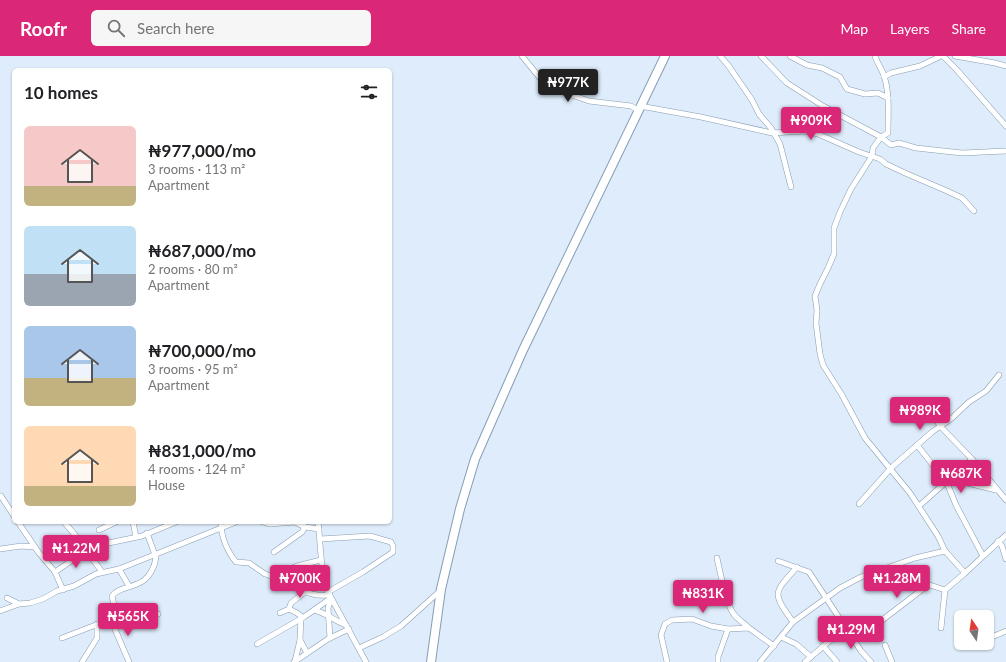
<!DOCTYPE html>
<meta charset="utf-8">
<style>
body{margin:0;font-family:Lato,sans-serif;background:#f6f6f6;color:#202124;height:100vh;display:flex;flex-direction:column;font-size:15px;white-space:nowrap}
*{box-sizing:border-box;margin:0}
p{font-size:13px;color:#757577}
.icon{flex:none;width:22px;height:22px;fill:none;stroke:currentColor;stroke-width:2;stroke-linecap:round;stroke-linejoin:round}
.map{position:relative;flex:1;overflow:hidden}
.panel{position:absolute;left:12px;top:12px;width:380px;height:456px;display:flex;flex-direction:column;background:#fff;border-radius:6px;box-shadow:0 1px 3px #0004}
.panel>*{flex:none}
.needle{width:26px;rotate:347deg}
.buttons{position:absolute;left:954px;top:554px;display:grid;gap:8px}
.buttons a{display:grid;place-items:center;width:40px;height:40px;border-radius:6px;background:#fff;box-shadow:0 1px 3px #0004;font-size:20px}
.price{position:absolute;translate:-50% -34px;padding:0 9px;border-radius:4px;background:#db2777;color:#fff;font-size:13px;line-height:26px;filter:drop-shadow(0 1px 2px #0008)}
.price::after{content:'';position:absolute;left:50%;top:24px;width:12px;height:9px;margin-left:-6px;background:inherit;clip-path:polygon(0 0,100% 0,50% 100%)}
.price.selected{background:#222;color:#fff}
ul{padding:0;list-style:none}
li{display:flex;align-items:center;gap:12px;height:100px;padding:0 12px}
li span{display:grid;place-items:center;flex:none;width:112px;height:80px;border-radius:6px;color:#555}
li>.icon{margin-inline-start:auto}
span .icon{width:48px;height:48px;fill:#fffc;stroke-width:1}
li b{font-size:17px}
h2{display:flex;justify-content:space-between;align-items:center;height:48px;padding:0 12px;font-size:17px}
header{display:flex;align-items:center;gap:24px;box-sizing:border-box;height:56px;padding:0 20px;background:#db2777;color:#fff}
header strong{font-size:19px}
nav{display:flex;gap:22px;margin-inline-start:auto;font-size:14px}
.search{width:280px;height:36px;background:#f6f6f6;display:flex;align-items:center;gap:10px;box-sizing:border-box;padding:0 14px;border-radius:6px;color:#757577;font-size:15px}
.map>svg:first-child{display:block}
.lines{fill:none;stroke-linecap:round;stroke-linejoin:round}
.minor-casing{stroke:#869db3;stroke-width:6}
.trunk-casing{stroke:#869db3;stroke-width:10}
.minor{stroke:#fff;stroke-width:5}
.trunk{stroke:#fff;stroke-width:8}
</style>
<header>
<strong>Roofr</strong>
<div class="search"><svg class="icon" aria-label="search" viewBox="0 0 24 24"><circle cx="10" cy="10" r="6"/><path d="M15 15l6 6"/></svg>Search here</div>
<nav><a>Map</a><a>Layers</a><a>Share</a></nav>
</header>
<div class="map">
<svg width="1006" height="606" viewBox="0 0 1006 606">
<rect width="100%" height="100%" fill="#deecfb"/>
<g class="lines">
<g class="minor-casing">
<g id="minor">
<polyline points="522,0 540,22 557,34 589,45 631,50 638,54"/>
<polyline points="720,0 728,9 752,44 759,58 771,72 780,88 791,131"/>
<polyline points="761,0 787,27 823,50 881,81 891,89 899,87 916,92 962,97 1006,95"/>
<polyline points="790,0 807,9 822,12 840,21 847,33 865,38 878,37 888,42"/>
<path d="M875,0C877,7 882,13 884,20C890,38 888,58 888,77L881,81L873,92L872,100L851,133L840,156L834,172V198L828,212L820,228L815,240L817,254L816,267L820,298L823,309L842,339L865,382L910,437L938,480L945,495L965,517"/>
<polyline points="943,0 956,13 1006,70"/>
<polyline points="955,0 995,7 1006,10"/>
<polyline points="884,21 891,17 920,10 941,0"/>
<polyline points="640,50 701,61 772,77 805,75 818,78 859,96 880,103 886,108 905,117 947,135 962,142 974,155"/>
<polyline points="918,345 922,347 933,358 940,370 972,403 1006,444"/>
<polyline points="917,389 947,427 956,449 983,500"/>
<polyline points="951,423 996,434"/>
<polyline points="1,440 14,460"/>
<polyline points="859,448 891,412 932,376 952,362 969,346 986,335 999,319"/>
<polyline points="919,450 972,403"/>
<polyline points="18,466 39,497 55,516 63,534"/>
<polyline points="64,466 76,480 102,516"/>
<polyline points="133,466 136,481"/>
<path d="M221,466C221,480 227,495 236,506L249,507L265,518L274,521L297,510L321,504"/>
<polyline points="263,466 270,468 295,466 305,471 319,473"/>
<path d="M318,466C321,490 320,513 328,536L366,606"/>
<polyline points="99,474 116,466"/>
<polyline points="147,477 155,499"/>
<polyline points="320,483 370,480 391,486 393,490 393,496 363,516 328,536"/>
<polyline points="998,485 1002,490 1006,503"/>
<polyline points="85,492 142,480 176,466"/>
<polyline points="0,493 21,490 35,491"/>
<polyline points="274,496 302,476 305,471"/>
<path d="M156,498C156,510 149,524 137,528C129,532 118,532 112,540C114,551 118,565 130,566L158,558"/>
<path d="M717,502C720,516 726,547 733,557C737,563 744,567 749,572"/>
<polyline points="778,505 809,516 861,595 871,606"/>
<polyline points="119,513 129,530"/>
<path d="M290,514C299,534 306,541 330,539"/>
<polyline points="55,516 87,494"/>
<polyline points="7,542 19,548"/>
<polyline points="289,553 297,557 301,560 300,584 307,597"/>
<path d="M314,554C326,557 335,565 346,569"/>
<polyline points="0,555 19,548 30,547 43,543 57,535 74,530 96,518 119,513 236,466"/>
<polyline points="280,557 289,553 291,547 305,536"/>
<polyline points="111,564 129,606"/>
<path d="M793,566C772,536 773,538 797,511"/>
<polyline points="941,572 945,534 965,517 1006,479"/>
<polyline points="781,581 796,588 811,601"/>
<polyline points="62,582 119,560"/>
<polyline points="330,582 328,552 331,543"/>
<polyline points="987,583 1006,575"/>
<polyline points="855,585 924,532 930,529 945,534"/>
<polyline points="257,588 304,561 331,542"/>
<polyline points="885,589 892,606"/>
<polyline points="823,590 837,606"/>
<polyline points="359,592 383,581 401,570 441,534"/>
<polyline points="295,605 300,584"/>
<polyline points="82,606 97,582 97,568"/>
<polyline points="294,606 328,583 349,573"/>
<polyline points="667,606 661,579 665,568 672,564 692,563 711,570 728,573 749,572 774,590"/>
<polyline points="718,606 718,601 728,573"/>
<polyline points="760,606 793,566 840,532 861,521 881,514 915,502 945,495"/>
<polyline points="805,606 846,571"/>
</g>
</g>
<g class="trunk-casing">
<polyline id="trunk" points="431,606 441,533 460,453 475,403 523,294 665,0"/>
</g>
<use href="#minor" class="minor"/>
<use href="#trunk" class="trunk"/>
</g>
</svg>
<div class="buttons">
<a><svg class="needle" viewBox="-14 -14 28 28"><path d="M0-13l5 13h-10z" fill="#e53935"/><path d="M0 13l5-13h-10z" fill="#757577"/></svg></a>
</div>
<b class="price selected" style="left:568px;top:47px">₦977K</b>
<b class="price" style="left:811px;top:85px">₦909K</b>
<b class="price" style="left:920px;top:375px">₦989K</b>
<b class="price" style="left:961px;top:438px">₦687K</b>
<b class="price" style="left:76px;top:513px">₦1.22M</b>
<b class="price" style="left:300px;top:543px">₦700K</b>
<b class="price" style="left:897px;top:543px">₦1.28M</b>
<b class="price" style="left:703px;top:558px">₦831K</b>
<b class="price" style="left:128px;top:581px">₦565K</b>
<b class="price" style="left:851px;top:594px">₦1.29M</b>
<section class="panel">
<h2>10 homes<svg class="icon" aria-label="filters" viewBox="0 0 24 24"><path d="M4 7h16M4 17h16"/><circle cx="9" cy="7" r="2"/><circle cx="15" cy="17" r="2"/></svg></h2>
<ul>
<li><span style="background:linear-gradient(#f6c9c9 75%,#c2b280 0)"><svg class="icon" aria-label="home" viewBox="0 0 24 24"><path d="M3 11l9-7 9 7M6 9v11h12V9"/></svg></span><div><b>₦977,000/mo</b><p>3 rooms · 113 m²</p><p>Apartment</p></div></li>
<li><span style="background:linear-gradient(#bfe0f5 60%,#9aa5b1 0)"><svg class="icon" aria-label="home" viewBox="0 0 24 24"><path d="M3 11l9-7 9 7M6 9v11h12V9"/></svg></span><div><b>₦687,000/mo</b><p>2 rooms · 80 m²</p><p>Apartment</p></div></li>
<li><span style="background:linear-gradient(#a9c7e8 65%,#c2b280 0)"><svg class="icon" aria-label="home" viewBox="0 0 24 24"><path d="M3 11l9-7 9 7M6 9v11h12V9"/></svg></span><div><b>₦700,000/mo</b><p>3 rooms · 95 m²</p><p>Apartment</p></div></li>
<li><span style="background:linear-gradient(#ffd9b3 75%,#c2b280 0)"><svg class="icon" aria-label="home" viewBox="0 0 24 24"><path d="M3 11l9-7 9 7M6 9v11h12V9"/></svg></span><div><b>₦831,000/mo</b><p>4 rooms · 124 m²</p><p>House</p></div></li>
</ul>
</section>
</div>
